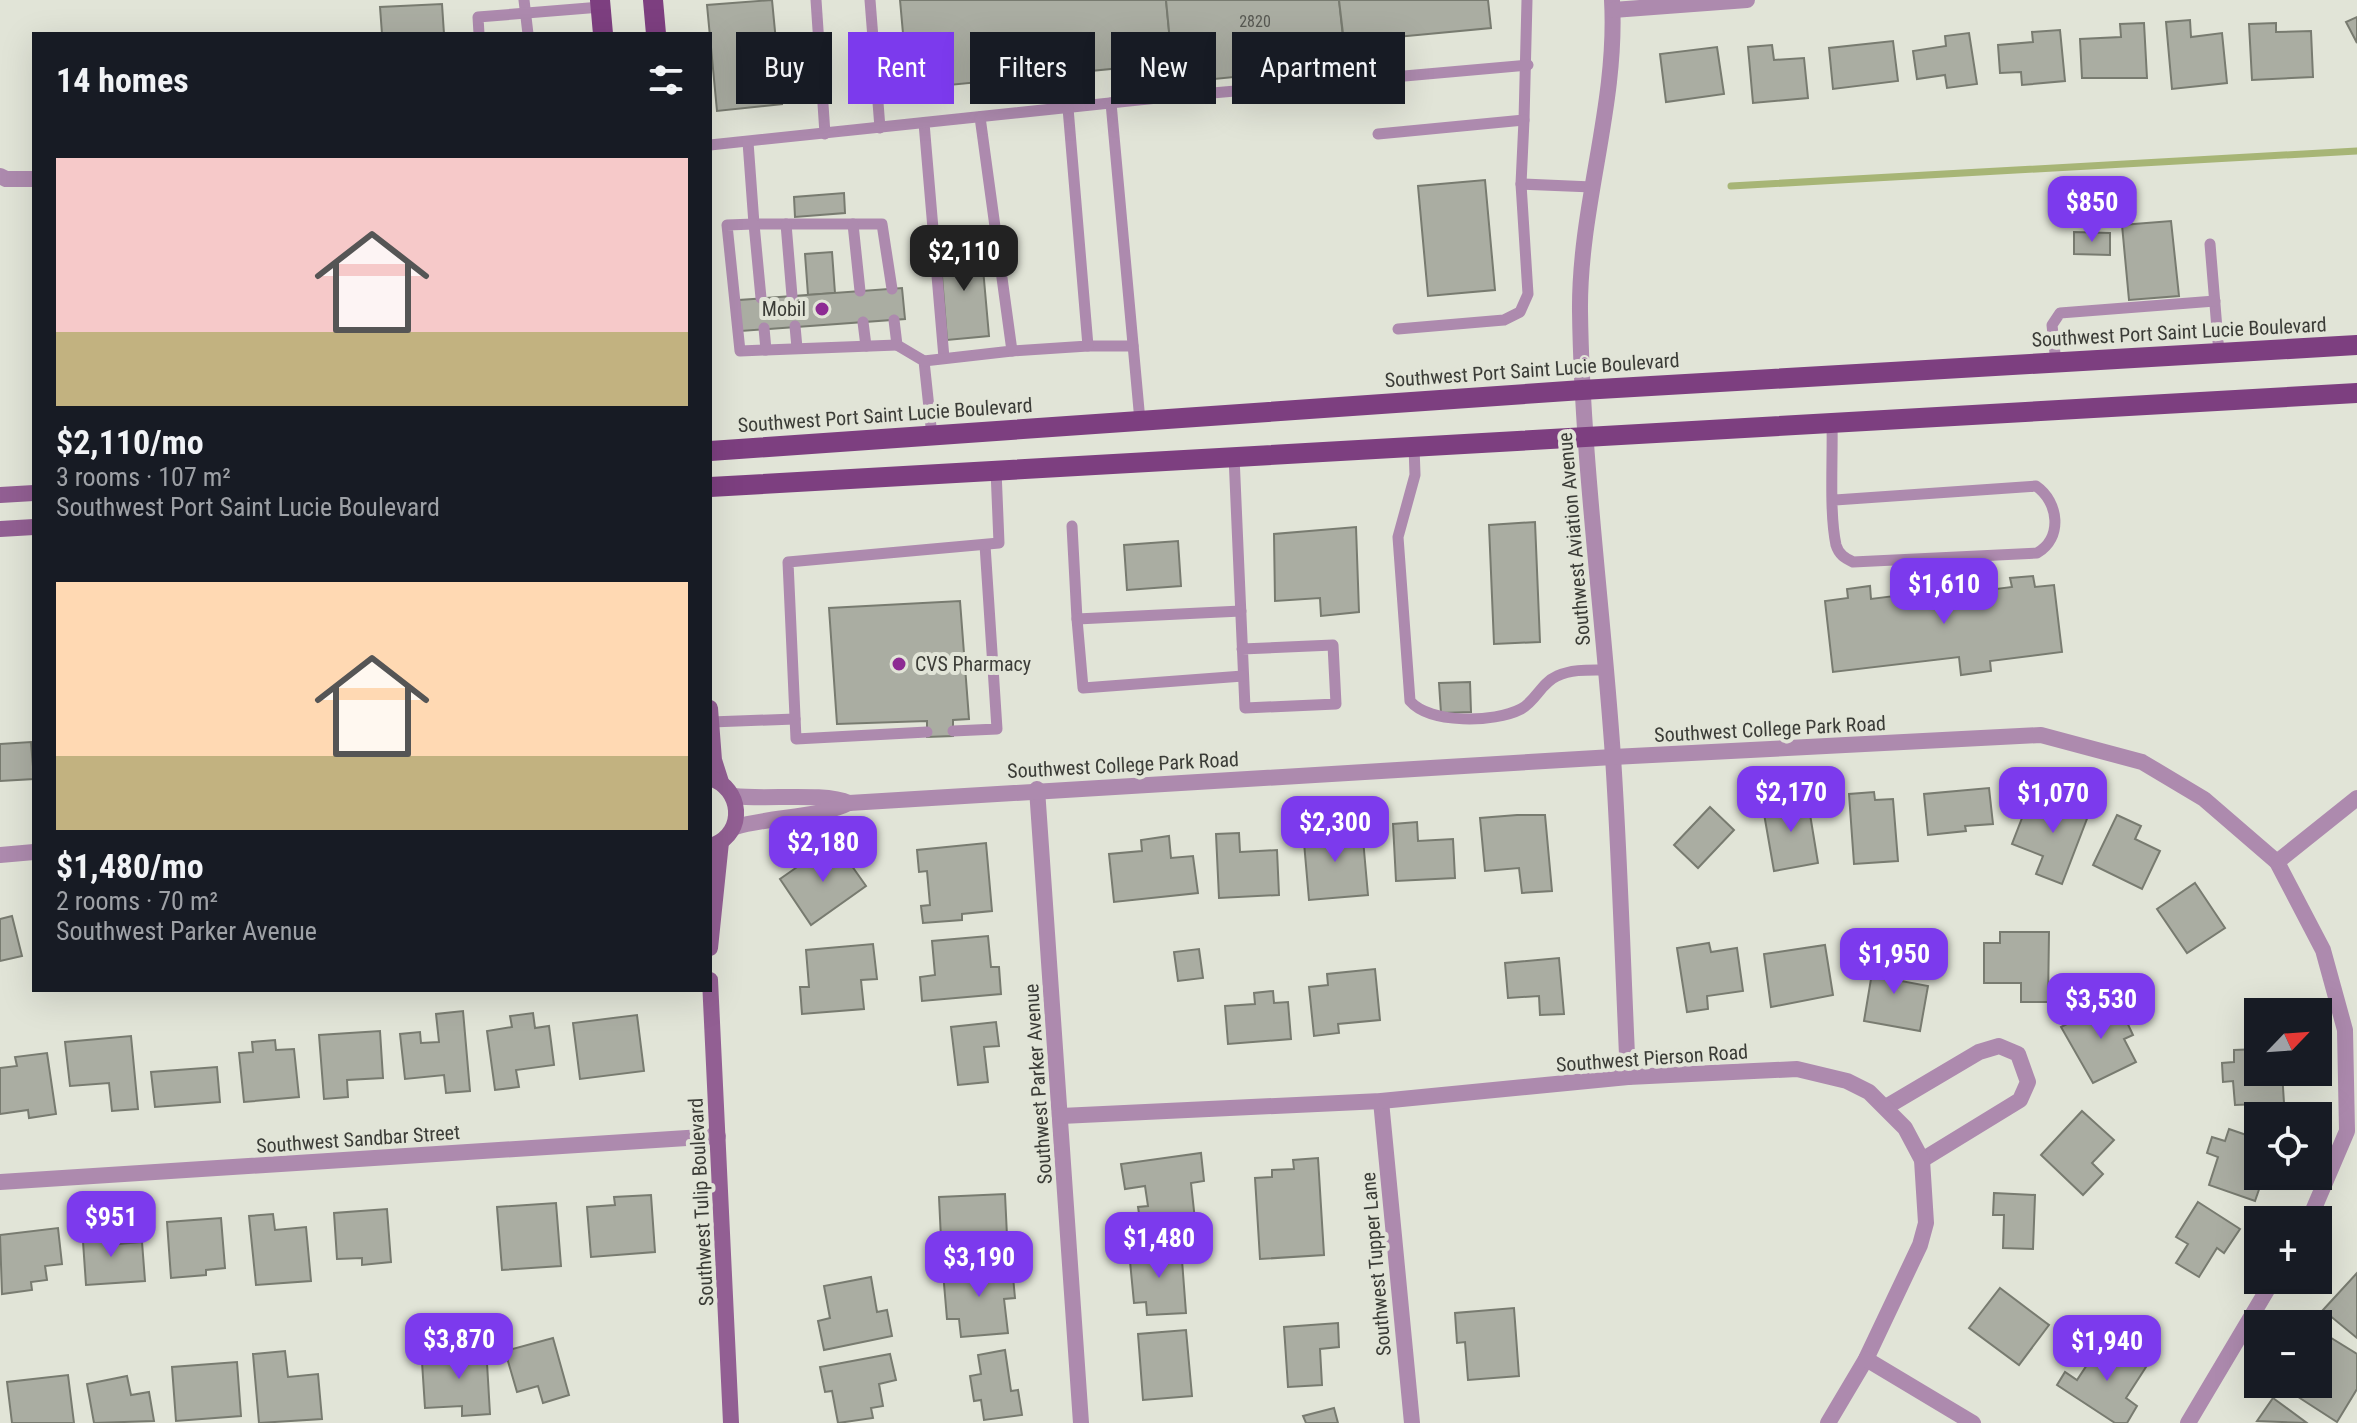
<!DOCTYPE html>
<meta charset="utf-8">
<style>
body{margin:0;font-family:"Roboto Condensed",sans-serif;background:#242831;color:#f1f3f6;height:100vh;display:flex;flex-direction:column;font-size:30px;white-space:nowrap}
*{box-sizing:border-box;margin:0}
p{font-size:26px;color:#9ea1a6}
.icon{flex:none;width:44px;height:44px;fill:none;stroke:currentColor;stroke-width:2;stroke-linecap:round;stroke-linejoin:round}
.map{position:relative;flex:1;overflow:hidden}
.drawer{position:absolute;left:32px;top:32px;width:680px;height:960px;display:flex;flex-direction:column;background:#171b24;border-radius:0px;box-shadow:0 8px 32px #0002}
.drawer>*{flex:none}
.top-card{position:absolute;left:736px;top:32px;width:760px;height:72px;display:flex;gap:16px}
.needle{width:52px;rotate:65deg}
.fabs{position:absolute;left:2244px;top:998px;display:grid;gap:16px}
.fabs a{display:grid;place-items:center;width:88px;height:88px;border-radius:0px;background:#171b24;box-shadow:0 8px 32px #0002;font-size:40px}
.price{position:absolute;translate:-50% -68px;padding:0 18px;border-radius:16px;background:#7c3aed;color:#fff;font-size:26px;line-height:52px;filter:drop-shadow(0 2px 4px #0008)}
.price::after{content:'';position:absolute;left:50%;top:48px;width:24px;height:18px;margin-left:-12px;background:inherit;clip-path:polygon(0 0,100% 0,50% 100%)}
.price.active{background:#222;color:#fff}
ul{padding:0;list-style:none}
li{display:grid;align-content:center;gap:16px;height:424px;padding:0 24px}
li span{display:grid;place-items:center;height:248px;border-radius:0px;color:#555}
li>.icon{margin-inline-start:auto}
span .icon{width:144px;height:144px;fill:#fffc;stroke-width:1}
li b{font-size:34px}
h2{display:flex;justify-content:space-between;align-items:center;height:96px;padding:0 24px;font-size:34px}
.tag{padding:0 28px;border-radius:0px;background:#171b24;box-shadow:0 8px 32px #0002;font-size:28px;line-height:72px}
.tag.active{background:#7c3aed;color:#fff}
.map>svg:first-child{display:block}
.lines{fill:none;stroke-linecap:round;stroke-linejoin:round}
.stream{stroke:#a7b576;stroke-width:7}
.building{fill:#aaada2;stroke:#787b70;stroke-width:2}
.lane{stroke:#ad8aae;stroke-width:11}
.street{stroke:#ad8aae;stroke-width:16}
.secondary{stroke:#925f93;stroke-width:16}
.primary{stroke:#7d3f80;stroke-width:20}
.poi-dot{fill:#8d2b93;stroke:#e1e4d7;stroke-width:3}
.labels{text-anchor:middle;stroke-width:8;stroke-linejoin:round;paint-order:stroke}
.number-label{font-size:16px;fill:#575852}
.poi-label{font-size:20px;fill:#3b3c37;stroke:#e1e4d7;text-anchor:end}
.street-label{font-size:20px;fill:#3b3c37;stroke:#e1e4d7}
</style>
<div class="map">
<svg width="2357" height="1423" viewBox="0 0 2357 1423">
<rect width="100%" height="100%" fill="#e1e4d7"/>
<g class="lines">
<polyline class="stream" points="1731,186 2357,151"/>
</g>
<g class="building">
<polygon points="772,0 782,104 717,111 707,5"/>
<polygon points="900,0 1166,0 1172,63 908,89"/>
<polygon points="1166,0 1339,0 1346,66 1174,83"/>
<polygon points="1339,0 1488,0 1491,28 1344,42"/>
<polygon points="442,4 444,34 382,34 380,7"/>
<polygon points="2357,17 2357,43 2346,22"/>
<polygon points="2190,20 2191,37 2222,33 2227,83 2172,89 2166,22"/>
<polygon points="2144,23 2147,78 2082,78 2080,39 2121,37 2120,24"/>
<polygon points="2276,23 2276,32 2311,31 2313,77 2252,80 2249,24"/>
<polygon points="2060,30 2065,81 2022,85 2021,72 2000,73 1998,45 2033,42 2032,32"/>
<polygon points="1969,33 1977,84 1947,88 1945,75 1917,79 1913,51 1946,46 1945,36"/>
<polygon points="1893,41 1898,81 1833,89 1829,48"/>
<polygon points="1772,45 1774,60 1804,58 1808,98 1753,103 1748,47"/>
<polygon points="1717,47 1724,94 1666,102 1660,54"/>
<polygon points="1485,180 1495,290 1428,296 1418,186"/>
<polygon points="844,193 845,213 795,217 794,197"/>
<polygon points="2171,221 2179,296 2129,300 2122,225"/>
<polygon points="2074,232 2110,233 2110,255 2074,254"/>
<polygon points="981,246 989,336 947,340 940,251"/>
<polygon points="832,252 835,293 808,295 805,254"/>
<polygon points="902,288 905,319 741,331 739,300"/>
<polygon points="1535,522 1540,642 1494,644 1489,525"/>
<polygon points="1356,527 1359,612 1321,616 1320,598 1275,601 1274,534"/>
<polygon points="1178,541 1181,586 1127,590 1124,545"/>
<polygon points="2033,576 2035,587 2054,585 2062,652 1990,661 1991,671 1961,675 1959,657 1833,672 1825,601 1848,598 1847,589 1870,586 1871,599 1927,592 1926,583 1956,580 1958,594 2012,587 2010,578"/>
<polygon points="960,601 969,719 953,720 953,736 927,737 927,721 837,724 829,608"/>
<polygon points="1470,682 1471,712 1441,713 1439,683"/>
<polygon points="31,742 34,779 0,781 0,744"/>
<polygon points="1989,788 1993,824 1965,826 1966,831 1928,835 1924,794"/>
<polygon points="1874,792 1875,800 1893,799 1898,861 1854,864 1849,794"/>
<polygon points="2069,794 2093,803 2062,884 2036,874 2043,856 2012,844 2029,800 2062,813"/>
<polygon points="1807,796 1818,863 1774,871 1763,808"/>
<polygon points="1710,807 1734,830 1698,868 1674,845"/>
<polygon points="1517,815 1545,815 1552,891 1522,893 1519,868 1485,871 1480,818"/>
<polygon points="2117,815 2141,826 2135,839 2160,851 2142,889 2093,865"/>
<polygon points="1417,822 1418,841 1453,839 1455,878 1396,881 1393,824"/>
<polygon points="1362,828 1368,895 1309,900 1303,831"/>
<polygon points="1239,833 1240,852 1277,850 1279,895 1219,898 1216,834"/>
<polygon points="1169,836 1171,858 1193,856 1198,893 1114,902 1109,854 1142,851 1141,840"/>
<polygon points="986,843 992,911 962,914 962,920 923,923 921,906 930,905 927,871 919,872 917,850"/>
<polygon points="837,845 866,886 811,925 780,879 810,858 813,862"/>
<polygon points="2195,883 2225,928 2187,953 2157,909"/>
<polygon points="12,916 22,956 0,961 0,919"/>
<polygon points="2000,932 2049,932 2048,1002 2021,1002 2021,983 1984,983 1984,943 2000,943"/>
<polygon points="988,936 991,967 999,967 1001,994 922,1001 920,977 935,975 932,941"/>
<polygon points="1709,943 1711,952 1737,948 1743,991 1707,996 1708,1009 1687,1012 1677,948"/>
<polygon points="873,944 877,979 861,980 864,1009 802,1014 800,987 809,987 806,950"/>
<polygon points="1825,945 1833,995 1771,1007 1764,954"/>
<polygon points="1199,949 1203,978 1178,981 1174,952"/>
<polygon points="1875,955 1905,960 1901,981 1928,986 1920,1031 1864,1021"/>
<polygon points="1559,958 1564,1014 1540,1015 1539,996 1508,998 1505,963"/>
<polygon points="1375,969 1380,1020 1338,1024 1339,1033 1314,1036 1309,987 1328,985 1327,974"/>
<polygon points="1273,991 1274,1003 1288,1002 1291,1039 1228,1044 1225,1006 1255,1004 1254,993"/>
<polygon points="2116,999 2133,1035 2124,1039 2136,1062 2093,1083 2061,1027"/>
<polygon points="463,1011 470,1091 446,1093 444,1075 405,1079 400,1034 420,1032 421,1043 439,1042 436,1014"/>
<polygon points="533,1013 535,1028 549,1026 554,1065 516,1070 519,1087 495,1090 487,1031 512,1027 510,1016"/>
<polygon points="637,1015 644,1071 580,1079 573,1023"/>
<polygon points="996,1022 999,1046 984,1047 988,1082 958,1085 951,1027"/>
<polygon points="380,1031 383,1078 347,1080 348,1097 324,1099 319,1035"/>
<polygon points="131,1036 138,1109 112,1111 109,1083 70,1086 65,1042"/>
<polygon points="275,1040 276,1050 294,1049 299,1097 244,1102 239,1053 253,1052 252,1042"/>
<polygon points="2258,1049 2258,1072 2282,1072 2284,1103 2235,1105 2233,1081 2223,1082 2222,1063 2234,1062 2234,1050"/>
<polygon points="47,1053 56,1114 29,1118 28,1110 0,1114 0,1068 17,1066 15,1057"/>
<polygon points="217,1067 220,1102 155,1107 151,1072"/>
<polygon points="2082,1111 2114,1140 2092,1163 2103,1174 2083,1195 2041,1155"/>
<polygon points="2229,1129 2258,1139 2258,1161 2253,1175 2263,1178 2255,1201 2209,1185 2218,1157 2207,1153 2212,1137 2225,1141"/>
<polygon points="1201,1153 1204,1181 1191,1183 1195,1220 1141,1227 1138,1207 1148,1206 1145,1186 1125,1189 1121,1164"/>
<polygon points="1318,1158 1324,1255 1260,1259 1255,1178 1272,1177 1272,1170 1294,1169 1293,1160"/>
<polygon points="1994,1193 2035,1195 2033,1249 2003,1248 2004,1215 1993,1215"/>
<polygon points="1005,1194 1007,1236 941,1239 939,1197"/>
<polygon points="651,1195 655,1252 591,1257 587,1207 615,1205 614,1197"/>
<polygon points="2198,1202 2240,1229 2224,1253 2217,1248 2199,1277 2176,1263 2188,1244 2176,1237"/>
<polygon points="556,1203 561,1266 502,1270 497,1207"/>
<polygon points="387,1209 391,1262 362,1265 362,1258 337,1259 334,1213"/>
<polygon points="273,1214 275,1230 306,1227 311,1281 256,1285 249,1216"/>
<polygon points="221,1218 225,1268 206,1270 206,1275 171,1278 167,1222"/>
<polygon points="106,1225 107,1245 142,1242 145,1281 86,1285 82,1227"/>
<polygon points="58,1228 62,1264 45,1266 47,1280 31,1282 32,1290 2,1294 0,1235"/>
<polygon points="1181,1247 1186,1313 1147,1315 1146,1302 1134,1303 1129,1251"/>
<polygon points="1012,1266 1015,1298 1004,1299 1008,1333 961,1337 959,1319 947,1319 943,1272"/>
<polygon points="2357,1273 2357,1338 2323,1310"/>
<polygon points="871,1277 877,1312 887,1310 892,1336 824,1350 818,1321 830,1318 824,1286"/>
<polygon points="2000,1288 2049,1325 2019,1365 1969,1328"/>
<polygon points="1514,1308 1519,1376 1468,1380 1465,1342 1457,1343 1455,1313"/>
<polygon points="1338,1323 1339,1347 1320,1349 1322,1385 1288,1387 1284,1327"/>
<polygon points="1186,1330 1192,1396 1143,1400 1138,1334"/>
<polygon points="2328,1336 2357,1354 2357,1389 2337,1422 2292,1393 2297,1384 2318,1384 2318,1351"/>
<polygon points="553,1338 569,1395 543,1403 538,1386 517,1392 505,1351"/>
<polygon points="2104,1339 2146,1367 2126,1398 2137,1406 2127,1423 2115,1423 2057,1385 2065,1372 2077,1380"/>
<polygon points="486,1346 490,1414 462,1416 462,1406 425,1408 422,1362 447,1360 446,1348"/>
<polygon points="1005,1350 1011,1391 1018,1390 1022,1415 984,1420 981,1400 974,1401 970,1376 981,1374 978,1355"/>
<polygon points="285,1351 288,1377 318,1374 322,1419 259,1423 253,1354"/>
<polygon points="890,1354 896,1380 879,1384 883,1406 871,1408 873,1418 838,1423 832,1391 825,1392 820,1367"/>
<polygon points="237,1362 241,1416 176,1421 172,1367"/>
<polygon points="68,1375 74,1423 12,1423 7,1382"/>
<polygon points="127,1376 131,1395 149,1392 154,1421 94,1423 87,1384"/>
<polygon points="2273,1398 2307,1423 2257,1421"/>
<polygon points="1334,1408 1338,1423 1306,1423 1303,1416"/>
</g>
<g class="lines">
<g class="lane">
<polyline points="524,0 528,34"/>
<polyline points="816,0 825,134"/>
<polyline points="870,0 880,128"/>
<polyline points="479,34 478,17 601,7"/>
<polyline points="1111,103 1140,421"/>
<polyline points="924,123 944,358"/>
<polyline points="1378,134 1524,120 1527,0"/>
<polyline points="748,142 754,224 882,224 892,289"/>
<polyline points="710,145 1167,97 1528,65"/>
<polyline points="1521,184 1592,187"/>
<polyline points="786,224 792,296"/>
<polyline points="853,224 860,291"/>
<polyline points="2210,244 2219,353"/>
<polyline points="761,298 754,224 727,225 740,351 766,350"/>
<polyline points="894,320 897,345 924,361 932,436"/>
<polyline points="863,322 866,346"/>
<polyline points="795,326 797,348"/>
<polyline points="764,328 766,350 897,345"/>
<polyline points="1398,329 1504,320 1520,312 1528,294 1521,184 1524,120"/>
<polyline points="1088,346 1133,346"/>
<polyline points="1012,351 1088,346 1068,108"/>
<polyline points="924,361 1012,351 980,117"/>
<polyline points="2056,363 2052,325 2060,313 2215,301"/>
<path d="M1832,422C1833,458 1829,512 1836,545C1839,555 1845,558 1853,562L2037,553C2063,538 2059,502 2036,486L1835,500"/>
<path d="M1414,446L1415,475L1398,537L1410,701C1430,724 1494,723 1521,709C1536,701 1541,683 1557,676C1572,669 1589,670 1605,670"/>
<polyline points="1234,456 1245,708 1336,704 1333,645 1242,649"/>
<polyline points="1072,526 1077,619"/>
<polyline points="1241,611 1077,619 1083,688 1243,676"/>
<polyline points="711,722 795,719"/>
<polyline points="953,731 997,729 985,545"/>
<polyline points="927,732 796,739 788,562 999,543 996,470"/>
</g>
<g class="street">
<path d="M1612,0C1618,105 1579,206 1580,311C1582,460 1603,609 1613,757C1620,864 1623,971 1628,1077"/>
<polyline points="1613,10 1747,0"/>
<polyline points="0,176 6,179 34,179"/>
<polyline points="1037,789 1081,1423"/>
<path d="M734,796C766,800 824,792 849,803"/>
<path d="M735,827C769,817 822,817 849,803L1613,757L2041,735L2142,762L2204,799L2277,862L2323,950L2345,1030L2347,1131L2309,1220"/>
<polyline points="0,855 34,852"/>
<polyline points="2277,862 2357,798"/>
<polyline points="1381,1101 1412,1423"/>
<polyline points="1886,1107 1979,1052 1999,1046 2018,1054 2028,1082 2020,1100 1922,1160"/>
<polyline points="1061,1116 1381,1101 1628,1077 1797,1069 1847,1081 1869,1092 1905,1128 1922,1160 1926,1223 1920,1245 1866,1359 1828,1423"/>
<polyline points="0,1182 718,1136"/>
<polyline points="1866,1359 1973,1423"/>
<polyline points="2188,1423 2273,1280"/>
</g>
<g class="secondary">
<polyline points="0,495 34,493"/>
<polyline points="0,529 34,527"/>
<polyline points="710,708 714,760 721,782"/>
<path d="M710,778C742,788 746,832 714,845"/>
<polyline points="710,948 721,842"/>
<polyline points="710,980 731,1423"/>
</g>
<g class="primary">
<polyline points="600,0 603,34"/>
<polyline points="653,0 656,34"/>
<polyline points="710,451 1582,390 2357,345"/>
<polyline points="710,487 2357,393"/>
</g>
</g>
<g class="poi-dot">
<circle cx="822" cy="309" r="8"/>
<circle cx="899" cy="664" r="8"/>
</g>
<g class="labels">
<g class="number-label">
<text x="1255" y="27">2820</text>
</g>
<g class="poi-label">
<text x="806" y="316">Mobil</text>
<text x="915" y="671" text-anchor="start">CVS Pharmacy</text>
</g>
<g class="street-label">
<text transform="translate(2179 332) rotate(-3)" y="7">Southwest Port Saint Lucie Boulevard</text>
<text transform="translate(1532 370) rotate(-4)" y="7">Southwest Port Saint Lucie Boulevard</text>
<text transform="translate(885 415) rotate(-4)" y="7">Southwest Port Saint Lucie Boulevard</text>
<text transform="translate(1574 539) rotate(-95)" y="7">Southwest Aviation Avenue</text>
<text transform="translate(1770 729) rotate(-3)" y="7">Southwest College Park Road</text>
<text transform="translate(1123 765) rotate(-3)" y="7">Southwest College Park Road</text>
<text transform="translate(1652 1058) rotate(-4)" y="7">Southwest Pierson Road</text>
<text transform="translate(1038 1084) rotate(-94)" y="7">Southwest Parker Avenue</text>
<text transform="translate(358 1139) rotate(-4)" y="7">Southwest Sandbar Street</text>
<text transform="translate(701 1202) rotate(-93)" y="7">Southwest Tulip Boulevard</text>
<text transform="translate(1376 1264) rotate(-95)" y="7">Southwest Tupper Lane</text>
</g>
</g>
</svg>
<div class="fabs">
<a><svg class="needle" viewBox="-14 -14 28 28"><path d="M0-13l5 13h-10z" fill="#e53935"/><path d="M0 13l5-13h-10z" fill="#9ea1a6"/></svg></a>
<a><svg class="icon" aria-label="locate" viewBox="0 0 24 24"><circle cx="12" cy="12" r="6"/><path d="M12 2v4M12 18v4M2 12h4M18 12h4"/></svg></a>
<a>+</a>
<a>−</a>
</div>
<b class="price" style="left:2092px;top:244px">$850</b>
<b class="price active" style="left:964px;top:293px">$2,110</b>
<b class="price" style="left:1944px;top:626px">$1,610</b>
<b class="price" style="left:1791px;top:834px">$2,170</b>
<b class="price" style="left:2053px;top:835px">$1,070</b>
<b class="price" style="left:1335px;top:864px">$2,300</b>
<b class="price" style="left:823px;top:884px">$2,180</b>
<b class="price" style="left:1894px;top:996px">$1,950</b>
<b class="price" style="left:2101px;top:1041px">$3,530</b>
<b class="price" style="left:111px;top:1259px">$951</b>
<b class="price" style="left:1159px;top:1280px">$1,480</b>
<b class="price" style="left:979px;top:1299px">$3,190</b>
<b class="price" style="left:459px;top:1381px">$3,870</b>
<b class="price" style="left:2107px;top:1383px">$1,940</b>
<div class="top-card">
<a class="tag">Buy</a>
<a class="tag active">Rent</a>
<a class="tag">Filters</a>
<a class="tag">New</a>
<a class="tag">Apartment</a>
</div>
<section class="drawer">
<h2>14 homes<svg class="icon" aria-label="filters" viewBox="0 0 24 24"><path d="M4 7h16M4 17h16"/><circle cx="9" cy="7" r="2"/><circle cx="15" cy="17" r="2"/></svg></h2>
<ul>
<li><span style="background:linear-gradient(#f6c9c9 70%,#c2b280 0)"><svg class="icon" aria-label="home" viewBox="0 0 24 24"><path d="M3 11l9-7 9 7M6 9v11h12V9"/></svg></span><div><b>$2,110/mo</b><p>3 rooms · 107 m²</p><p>Southwest Port Saint Lucie Boulevard</p></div></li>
<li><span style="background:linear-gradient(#ffd9b3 70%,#c2b280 0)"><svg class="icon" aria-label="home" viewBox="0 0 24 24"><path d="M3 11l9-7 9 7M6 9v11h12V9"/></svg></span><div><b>$1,480/mo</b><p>2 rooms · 70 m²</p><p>Southwest Parker Avenue</p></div></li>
</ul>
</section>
</div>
